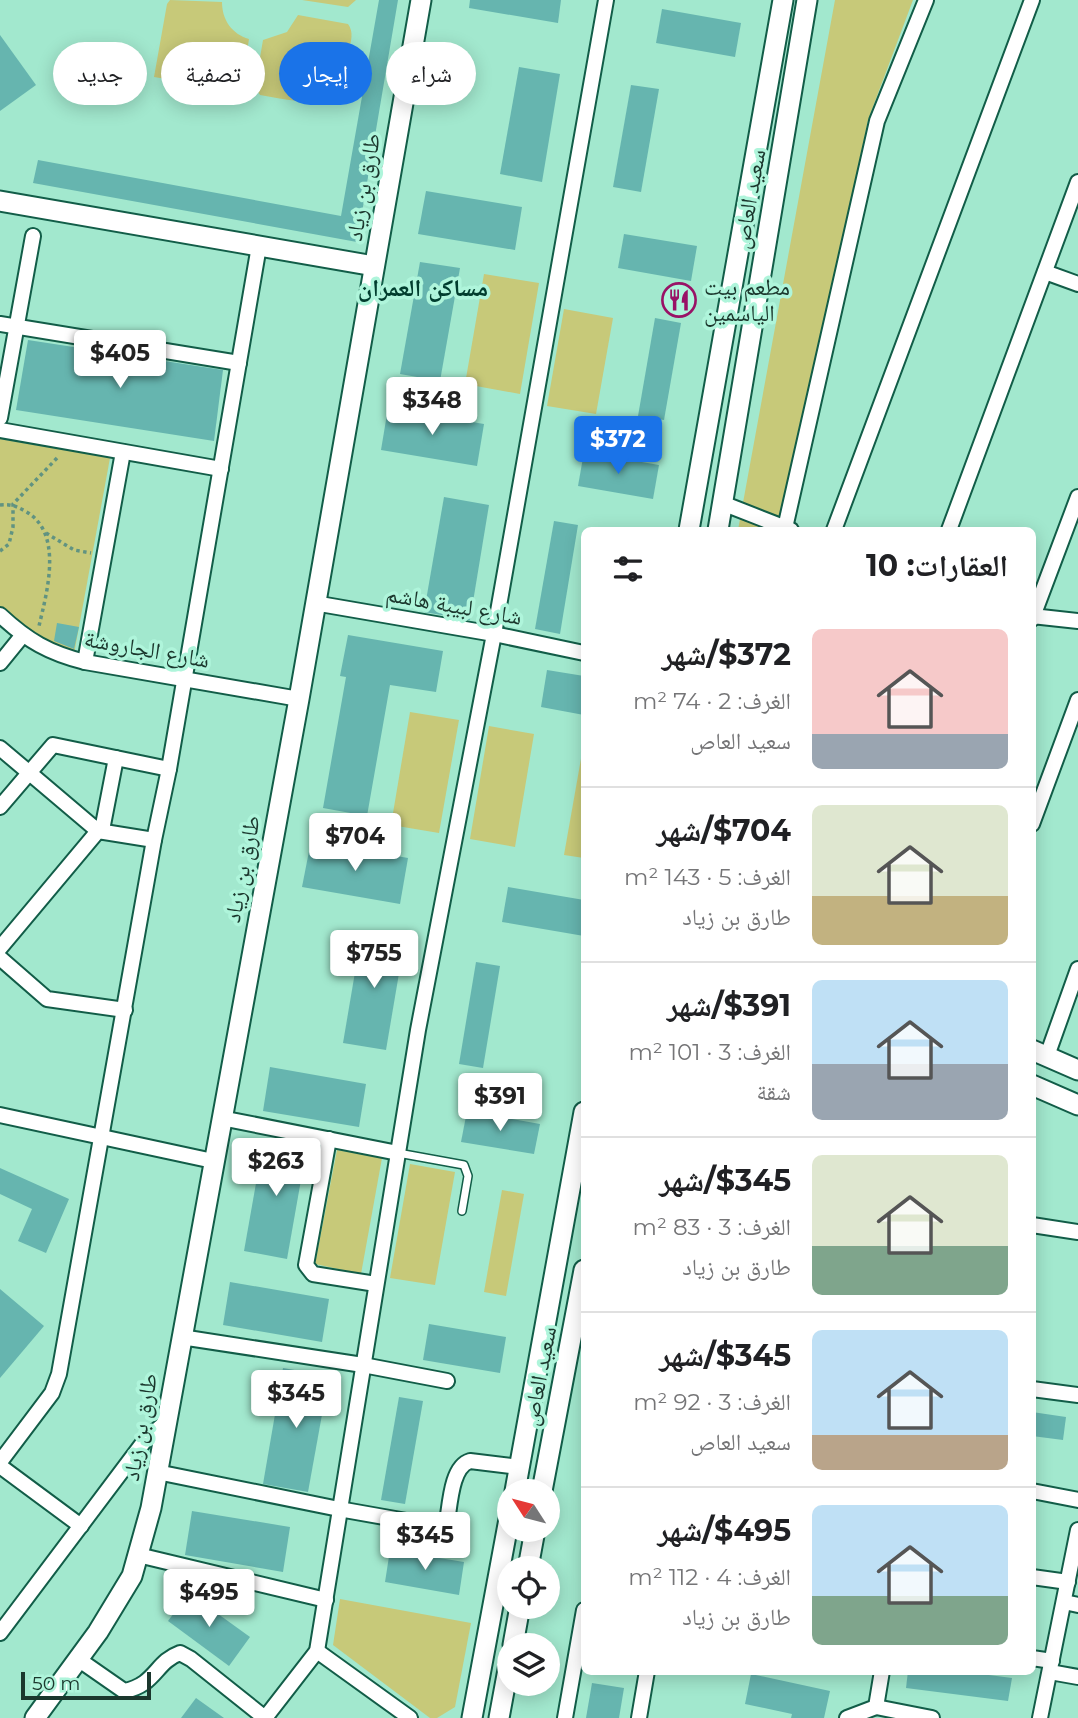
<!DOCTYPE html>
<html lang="ar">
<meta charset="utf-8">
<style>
body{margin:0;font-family:Montserrat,"Noto Naskh Arabic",sans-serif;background:#f2f2f2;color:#202124;direction:rtl;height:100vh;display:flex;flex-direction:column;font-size:26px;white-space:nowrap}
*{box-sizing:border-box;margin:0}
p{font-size:23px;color:#757577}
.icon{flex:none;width:38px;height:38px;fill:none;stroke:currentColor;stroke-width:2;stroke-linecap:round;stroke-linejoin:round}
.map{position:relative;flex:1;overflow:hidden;direction:ltr}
.panel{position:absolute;left:581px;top:527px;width:455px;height:1148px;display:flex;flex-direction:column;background:#fff;border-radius:10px;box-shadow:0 4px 18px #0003;direction:rtl}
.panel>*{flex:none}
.guide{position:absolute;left:21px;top:42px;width:455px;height:63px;direction:rtl;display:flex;gap:14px}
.needle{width:46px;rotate:306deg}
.tools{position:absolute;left:497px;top:1479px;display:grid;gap:14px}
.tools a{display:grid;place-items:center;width:63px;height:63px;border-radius:50%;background:#fff;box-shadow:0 4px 18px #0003;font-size:35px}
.scale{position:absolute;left:21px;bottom:18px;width:130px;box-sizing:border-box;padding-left:7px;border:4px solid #1b372d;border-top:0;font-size:19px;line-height:24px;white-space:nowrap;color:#1b372d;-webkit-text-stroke:5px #aff5db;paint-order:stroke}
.price{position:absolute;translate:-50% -60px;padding:0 16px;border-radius:7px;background:#fff;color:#222;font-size:23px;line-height:46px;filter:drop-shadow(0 2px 4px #0008)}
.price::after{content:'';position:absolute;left:50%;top:42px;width:21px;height:16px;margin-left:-10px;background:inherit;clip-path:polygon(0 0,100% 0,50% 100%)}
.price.selected{background:#1a73e8;color:#fff}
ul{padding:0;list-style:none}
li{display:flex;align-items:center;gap:21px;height:175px;padding:0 28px}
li+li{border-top:2px solid #e0e0e0}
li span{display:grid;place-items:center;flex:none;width:196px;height:140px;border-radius:10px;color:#555}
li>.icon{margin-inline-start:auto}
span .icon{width:84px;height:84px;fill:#fffc;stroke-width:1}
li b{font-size:30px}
h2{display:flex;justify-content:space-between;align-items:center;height:84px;padding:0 28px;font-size:30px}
.chip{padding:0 24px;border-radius:32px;background:#fff;box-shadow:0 4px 18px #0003;font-size:24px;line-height:63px}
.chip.selected{background:#1a73e8;color:#fff}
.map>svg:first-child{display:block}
.green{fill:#c7c979}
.building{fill:#66b5af}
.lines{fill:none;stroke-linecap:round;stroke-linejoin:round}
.lane-casing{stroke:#125d48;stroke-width:10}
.street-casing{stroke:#125d48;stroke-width:18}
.secondary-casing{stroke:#125d48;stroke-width:23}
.path{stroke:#619381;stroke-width:3.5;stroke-dasharray:3.5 3.5;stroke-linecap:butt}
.lane{stroke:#fff;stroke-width:7}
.street{stroke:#fff;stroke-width:14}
.secondary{stroke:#fff;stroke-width:19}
.labels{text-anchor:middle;stroke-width:7;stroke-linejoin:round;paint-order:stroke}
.street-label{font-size:23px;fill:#1b372d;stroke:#aff5db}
.poi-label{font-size:23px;fill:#1b372d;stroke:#aff5db;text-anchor:start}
.neighbourhood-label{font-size:24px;font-weight:bold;fill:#013d2e;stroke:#aff5db}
</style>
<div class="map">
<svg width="1078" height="1718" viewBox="0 0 1078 1718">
<rect width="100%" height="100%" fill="#a2e8ce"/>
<g class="green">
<path d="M170,0L222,2C222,20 232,34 249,39L242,83L233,90L154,77L167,4Z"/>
<polygon points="302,0 356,0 348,7"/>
<polygon points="835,0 913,0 868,120 781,530 738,530"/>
<path d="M298,15L348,24C354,32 351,41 349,50C345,75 328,102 299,101C286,100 273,97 260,95L255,87L263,40L287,32Z"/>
<polygon points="484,274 539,283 520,394 465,384"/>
<polygon points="564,309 613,318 596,414 547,406"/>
<polygon points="0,439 110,458 74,654 54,654 0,615"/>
<polygon points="410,712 459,720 439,833 391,825"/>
<polygon points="489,726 534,734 515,847 470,839"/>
<polygon points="582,753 584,753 584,858 564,855"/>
<polygon points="337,1150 382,1158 361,1274 315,1264"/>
<polygon points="410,1164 455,1172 435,1285 390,1278"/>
<polygon points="502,1190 524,1194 506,1296 484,1292"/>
<polygon points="340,1599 471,1623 455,1707 437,1718 430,1718 333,1645"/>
</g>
<g class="building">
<polygon points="379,0 398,0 357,242 33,183 38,160 341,216"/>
<polygon points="470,0 561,0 558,23 469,8"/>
<polygon points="662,9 741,23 735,57 656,43"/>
<polygon points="0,35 36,85 0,111"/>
<polygon points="519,67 560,74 542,182 500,174"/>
<polygon points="631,85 659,89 641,192 613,187"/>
<polygon points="426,191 522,207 515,250 418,234"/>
<polygon points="624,234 697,246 691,281 618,268"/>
<polygon points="420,262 460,268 440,381 400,374"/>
<polygon points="655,318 681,323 664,420 638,416"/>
<polygon points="28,340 223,370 214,441 16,410"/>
<polygon points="388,408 484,424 477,466 381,450"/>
<polygon points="584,452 659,465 653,499 578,486"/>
<polygon points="444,497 489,505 470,620 424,612"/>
<polygon points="554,521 578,525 560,634 535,629"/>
<polygon points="57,623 79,627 74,649 54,641"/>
<polygon points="348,635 443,651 436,692 390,685 367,816 323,808 346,677 340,676"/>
<polygon points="547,670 584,676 584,715 541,707"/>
<polygon points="311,841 408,858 400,904 302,887"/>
<polygon points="508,887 584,900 584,936 502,922"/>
<polygon points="362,931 405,938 386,1050 343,1043"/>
<polygon points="476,962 500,966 483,1068 459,1064"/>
<polygon points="270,1067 366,1084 359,1127 263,1111"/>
<polygon points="467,1111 540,1124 534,1154 461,1142"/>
<polygon points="264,1138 307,1146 287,1259 244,1251"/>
<polygon points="0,1168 69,1199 46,1253 18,1241 32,1209 0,1194"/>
<polygon points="230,1282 329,1299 322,1342 223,1325"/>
<polygon points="0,1289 44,1326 0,1378"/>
<polygon points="429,1324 506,1337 500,1373 423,1360"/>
<polygon points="283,1368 329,1376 308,1492 263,1484"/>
<polygon points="399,1397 423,1401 405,1504 381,1500"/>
<polygon points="1032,1412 1066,1417 1063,1440 1032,1436"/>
<polygon points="192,1511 290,1527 283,1572 185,1555"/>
<polygon points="390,1550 464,1562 459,1595 385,1582"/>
<polygon points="189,1593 250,1637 229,1666 168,1621"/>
<polygon points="908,1671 958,1671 1012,1678 1008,1701 906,1688"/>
<polygon points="751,1674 830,1691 824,1718 791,1718 792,1714 745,1704"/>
<polygon points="592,1683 624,1688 619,1718 586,1718"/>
<polygon points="196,1698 224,1718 181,1718"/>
</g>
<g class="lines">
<g class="lane-casing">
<polyline id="lane" points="398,1153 464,1165 468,1176 462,1211"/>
</g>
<g class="street-casing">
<g id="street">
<polyline points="1045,272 1078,284"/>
<polyline points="0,324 239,363"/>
<polyline points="0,418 33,236"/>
<polyline points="0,430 221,469"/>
<polyline points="722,503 791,530"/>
<polyline points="785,528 877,121 926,0"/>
<polyline points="834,530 1032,0"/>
<polyline points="949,530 1078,182"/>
<polyline points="314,603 494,634 584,653"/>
<path d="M0,615C28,641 49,653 85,662L299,699"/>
<polyline points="1032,616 1078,621"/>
<polyline points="1032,619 1078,497"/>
<polyline points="85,662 123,452"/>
<polyline points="0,663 22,636"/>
<polyline points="0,748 98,831 103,825 116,758"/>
<polyline points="0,807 53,745 169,769"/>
<polyline points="1032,824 1078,700"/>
<polyline points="0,948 98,831 154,840"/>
<polyline points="0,958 47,999 125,1010"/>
<polyline points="1047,1056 1078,969"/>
<polyline points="0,1115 213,1161"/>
<polyline points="221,1118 398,1153"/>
<polyline points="329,1139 306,1265 313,1274 376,1284"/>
<polyline points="1032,1225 1078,1232"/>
<polyline points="181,1337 363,1365 447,1381"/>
<polyline points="1032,1389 1078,1395"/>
<polyline points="0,1462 52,1393 59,1374 154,840 169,769 259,246"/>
<polyline points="0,1466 81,1526"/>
<path d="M157,1472L339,1509L446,1528C450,1509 450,1467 470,1461L519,1467"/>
<polyline points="1032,1491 1078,1500"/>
<polyline points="138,1555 326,1600"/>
<polyline points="1032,1577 1068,1582"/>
<polyline points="1064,1602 1078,1605"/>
<polyline points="0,1633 146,1439 166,1422"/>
<polyline points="317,1651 410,1718"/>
<polyline points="1032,1658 1052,1661"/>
<path d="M78,1659L124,1691C156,1685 155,1662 180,1653L191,1659L265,1718L317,1651L418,1030L494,634L606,0"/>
<polyline points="1050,1672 1078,1677"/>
<polyline points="876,1707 932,1718"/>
<polyline points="565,1718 584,1610"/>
<polyline points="639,1718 647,1671"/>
<polyline points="847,1718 876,1707 882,1671"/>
<polyline points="1040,1718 1078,1530"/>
</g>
</g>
<g class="secondary-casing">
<g id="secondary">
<polyline points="0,201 374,266"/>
<polyline points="689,530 783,0"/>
<polyline points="718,530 807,0"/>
<polyline points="1032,1050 1078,1070"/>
<polyline points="1032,1085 1078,1105"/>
<polyline points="515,1491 584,1112"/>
<polyline points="542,1491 584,1270"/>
<polyline points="528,1568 535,1530"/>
<polyline points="513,1645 520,1606"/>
<polyline points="35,1718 98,1632 132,1576 151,1508 299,699 421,0"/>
<polyline points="472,1718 509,1519"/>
<polyline points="499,1718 509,1664"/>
</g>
</g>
<g class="path">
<path d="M0,505C11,504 16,506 25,511C64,532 47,592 39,626"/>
<polyline points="46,533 74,550 91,553"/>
<polyline points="0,551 9,544 13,527 13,504 58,457"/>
</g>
<use href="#lane" class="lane"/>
<use href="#street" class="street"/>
<use href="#secondary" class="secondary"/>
</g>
<defs>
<g id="restaurant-ring" transform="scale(1.75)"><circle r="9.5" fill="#aff5db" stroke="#991266" stroke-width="1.5"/><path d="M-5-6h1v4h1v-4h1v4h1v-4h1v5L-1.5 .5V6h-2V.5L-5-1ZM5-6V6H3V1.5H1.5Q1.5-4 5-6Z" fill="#991266"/></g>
</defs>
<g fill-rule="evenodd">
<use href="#restaurant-ring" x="679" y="300"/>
</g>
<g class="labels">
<g class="street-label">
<text transform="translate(363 187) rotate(-80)" y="8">طارق بن زياد</text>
<text transform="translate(749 199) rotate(-80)" y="8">سعيد العاص</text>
<text transform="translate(454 605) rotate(10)" y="8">شارع لبيبة هاشم</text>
<text transform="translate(147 649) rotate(10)" y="8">شارع الجاروشة</text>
<text transform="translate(242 869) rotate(-79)" y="8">طارق بن زياد</text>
<text transform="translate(539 1376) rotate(-79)" y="8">سعيد العاص</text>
<text transform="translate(140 1427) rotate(-80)" y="8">طارق بن زياد</text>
</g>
<g class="poi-label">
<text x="704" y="295">مطعم بيت<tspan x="704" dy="26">الياسمين</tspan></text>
</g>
<g class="neighbourhood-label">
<text x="423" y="296">مساكن العمران</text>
</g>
</g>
</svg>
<div class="tools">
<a><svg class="needle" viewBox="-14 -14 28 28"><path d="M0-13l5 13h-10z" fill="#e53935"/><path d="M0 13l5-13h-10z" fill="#757577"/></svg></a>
<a><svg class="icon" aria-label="locate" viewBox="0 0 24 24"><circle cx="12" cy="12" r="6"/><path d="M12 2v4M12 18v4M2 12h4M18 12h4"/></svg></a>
<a><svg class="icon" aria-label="layers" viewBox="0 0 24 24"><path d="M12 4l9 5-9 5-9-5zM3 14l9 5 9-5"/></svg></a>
</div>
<div class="scale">50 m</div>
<b class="price" style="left:120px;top:390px">$405</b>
<b class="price" style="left:432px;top:437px">$348</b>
<b class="price selected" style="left:618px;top:476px">$372</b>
<b class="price" style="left:355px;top:873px">$704</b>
<b class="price" style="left:374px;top:990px">$755</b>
<b class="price" style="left:500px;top:1133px">$391</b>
<b class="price" style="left:276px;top:1198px">$263</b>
<b class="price" style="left:296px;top:1430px">$345</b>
<b class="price" style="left:425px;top:1572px">$345</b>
<b class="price" style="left:209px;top:1629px">$495</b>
<div class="guide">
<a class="chip">شراء</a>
<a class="chip selected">إيجار</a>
<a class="chip">تصفية</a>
<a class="chip">جديد</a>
</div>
<section class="panel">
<h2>العقارات: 10<svg class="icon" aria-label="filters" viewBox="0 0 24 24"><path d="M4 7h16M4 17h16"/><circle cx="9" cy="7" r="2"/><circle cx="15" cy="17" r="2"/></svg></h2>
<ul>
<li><span style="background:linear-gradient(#f6c9c9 75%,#9aa5b1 0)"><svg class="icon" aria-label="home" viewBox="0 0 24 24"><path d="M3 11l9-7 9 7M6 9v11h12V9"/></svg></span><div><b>$372/شهر</b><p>الغرف: 2 · 74 m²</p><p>سعيد العاص</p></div></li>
<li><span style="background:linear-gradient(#dfe7d0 65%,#c2b280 0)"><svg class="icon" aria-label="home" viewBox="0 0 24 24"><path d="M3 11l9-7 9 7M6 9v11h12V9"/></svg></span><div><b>$704/شهر</b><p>الغرف: 5 · 143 m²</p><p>طارق بن زياد</p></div></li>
<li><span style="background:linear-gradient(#bfe0f5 60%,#9aa5b1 0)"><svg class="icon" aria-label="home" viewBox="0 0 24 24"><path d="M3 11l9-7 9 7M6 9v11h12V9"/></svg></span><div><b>$391/شهر</b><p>الغرف: 3 · 101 m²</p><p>شقة</p></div></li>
<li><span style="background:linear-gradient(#dfe7d0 65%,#7fa58c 0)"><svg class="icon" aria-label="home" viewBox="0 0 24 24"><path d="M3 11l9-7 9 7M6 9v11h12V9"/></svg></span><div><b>$345/شهر</b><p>الغرف: 3 · 83 m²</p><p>طارق بن زياد</p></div></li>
<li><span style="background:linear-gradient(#bfe0f5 75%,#b9a48a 0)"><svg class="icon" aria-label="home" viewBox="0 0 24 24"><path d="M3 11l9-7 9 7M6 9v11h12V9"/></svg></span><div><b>$345/شهر</b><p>الغرف: 3 · 92 m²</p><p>سعيد العاص</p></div></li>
<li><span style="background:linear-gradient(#bfe0f5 65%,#7fa58c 0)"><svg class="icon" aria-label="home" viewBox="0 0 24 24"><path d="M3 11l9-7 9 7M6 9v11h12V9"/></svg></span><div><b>$495/شهر</b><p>الغرف: 4 · 112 m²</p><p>طارق بن زياد</p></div></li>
</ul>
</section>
</div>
